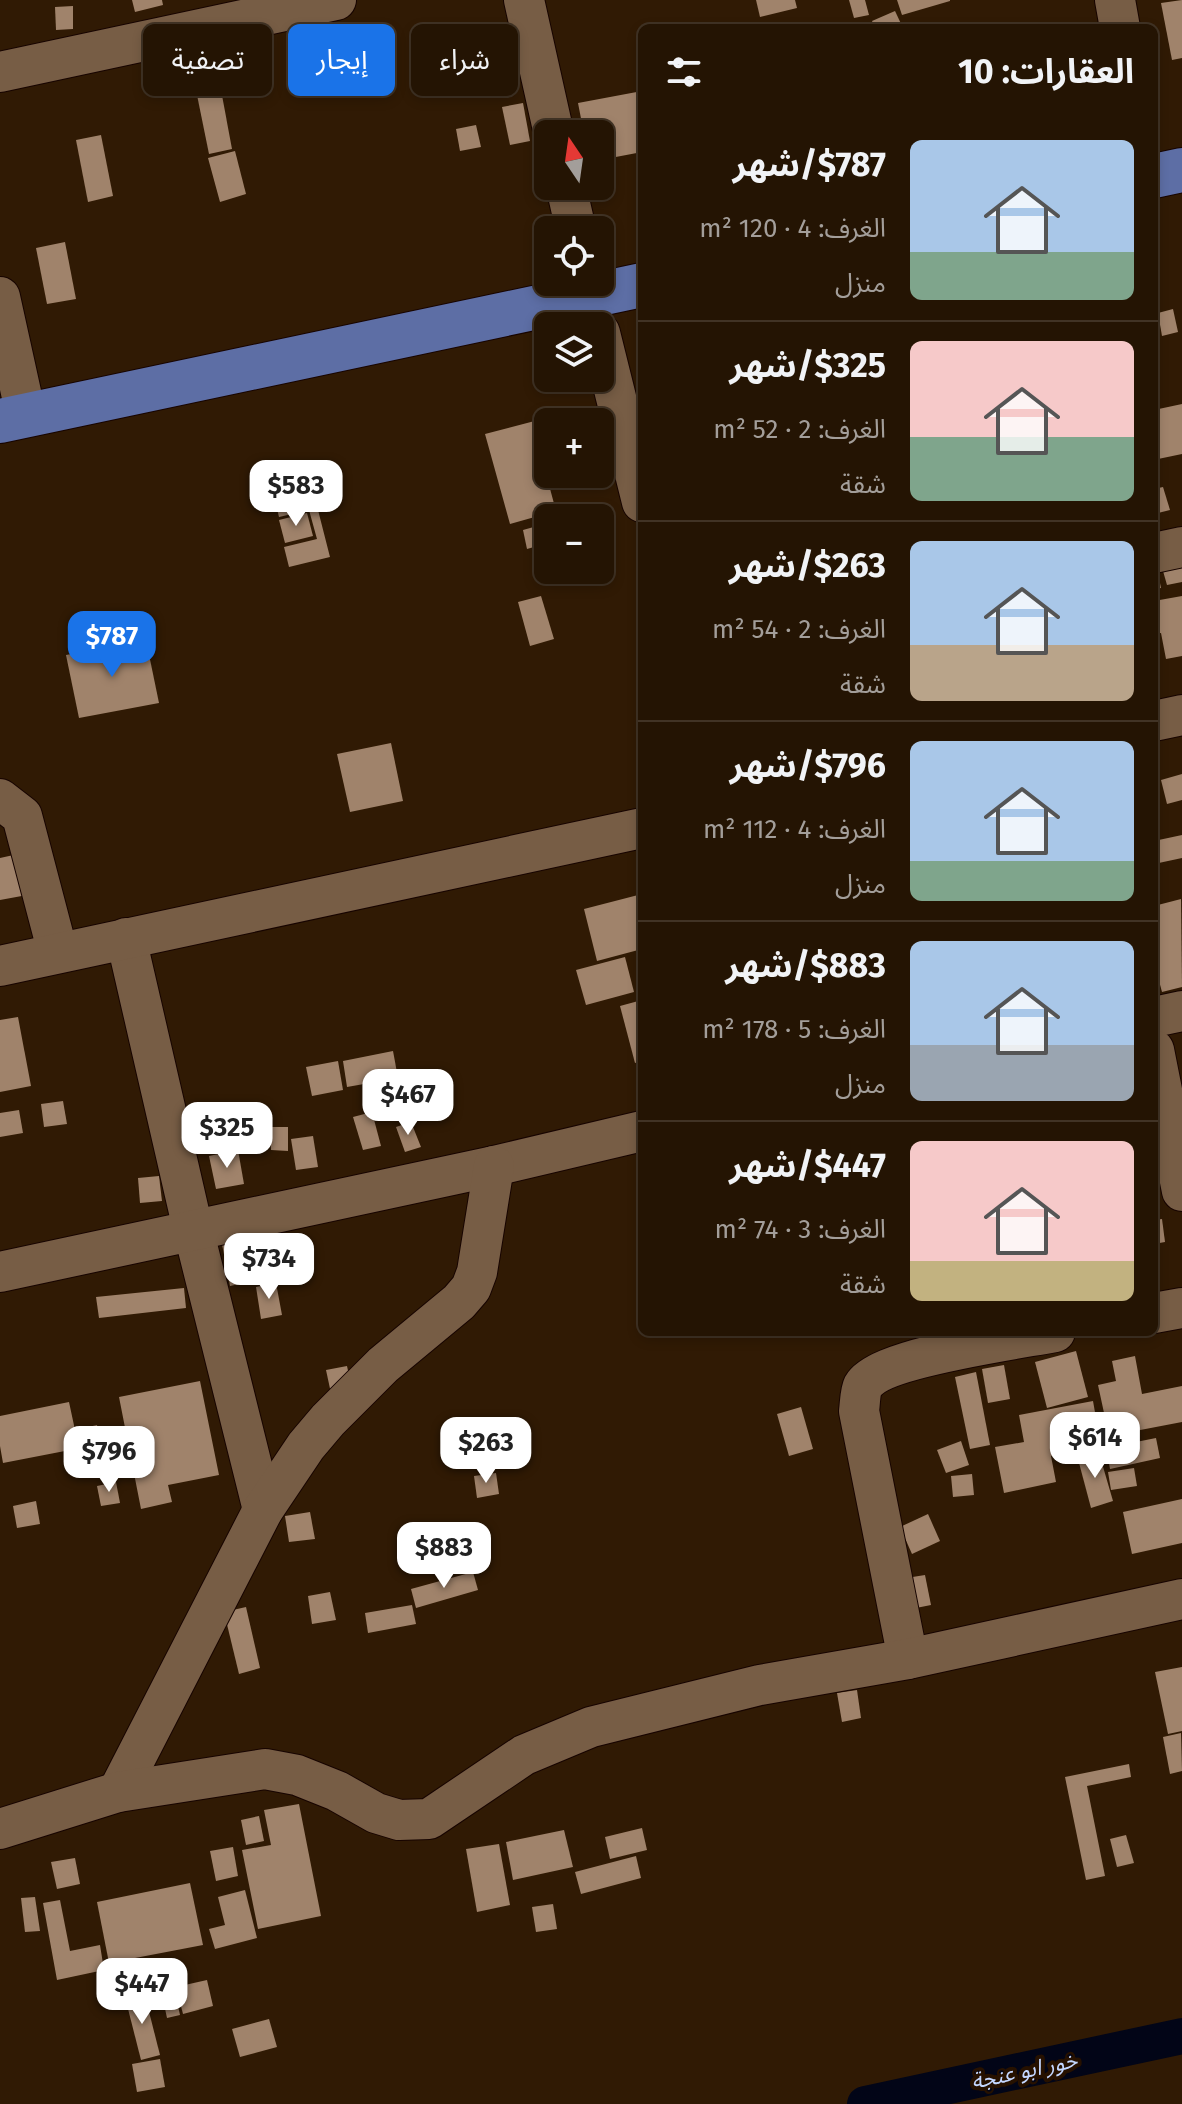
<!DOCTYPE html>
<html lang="ar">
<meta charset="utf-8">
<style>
body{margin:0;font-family:"Fira Sans","Noto Sans Arabic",sans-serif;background:#2c1d0d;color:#f1f3f6;direction:rtl;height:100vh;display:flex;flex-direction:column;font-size:30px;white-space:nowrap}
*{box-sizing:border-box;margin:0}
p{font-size:26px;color:#a39e9a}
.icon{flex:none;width:44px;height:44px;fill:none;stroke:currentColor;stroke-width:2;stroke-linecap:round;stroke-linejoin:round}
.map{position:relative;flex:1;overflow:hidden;direction:ltr}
.drawer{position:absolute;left:638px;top:24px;width:520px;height:1312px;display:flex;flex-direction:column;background:#241403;border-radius:12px;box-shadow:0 4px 12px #0003,0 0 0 2px #413325;direction:rtl}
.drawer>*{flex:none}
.hud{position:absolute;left:24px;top:24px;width:494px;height:72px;direction:rtl;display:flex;gap:16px}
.needle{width:52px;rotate:347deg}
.buttons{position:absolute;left:534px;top:120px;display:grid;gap:16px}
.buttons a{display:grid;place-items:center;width:80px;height:80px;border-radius:12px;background:#241403;box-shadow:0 4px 12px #0003,0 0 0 2px #413325;font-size:40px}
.price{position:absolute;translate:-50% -68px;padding:0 18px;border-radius:16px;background:#fff;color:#222;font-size:26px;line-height:52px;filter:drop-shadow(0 2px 4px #0008)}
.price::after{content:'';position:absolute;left:50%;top:48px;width:24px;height:18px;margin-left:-12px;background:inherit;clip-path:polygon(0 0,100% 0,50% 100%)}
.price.selected{background:#1a73e8;color:#fff}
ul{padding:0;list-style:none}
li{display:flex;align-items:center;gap:24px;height:200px;padding:0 24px}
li+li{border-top:2px solid #413325}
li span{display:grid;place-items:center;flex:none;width:224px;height:160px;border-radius:12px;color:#555}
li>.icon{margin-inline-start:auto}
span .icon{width:96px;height:96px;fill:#fffc;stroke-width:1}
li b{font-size:34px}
h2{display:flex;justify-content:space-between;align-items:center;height:96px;padding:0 24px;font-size:34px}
.tag{padding:0 28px;border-radius:12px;background:#241403;box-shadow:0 4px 12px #0003,0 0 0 2px #413325;font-size:28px;line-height:72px}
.tag.selected{background:#1a73e8;color:#fff}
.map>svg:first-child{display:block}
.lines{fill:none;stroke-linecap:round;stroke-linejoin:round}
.canal{stroke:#020517;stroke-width:36}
.building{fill:#a0836b}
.minor-casing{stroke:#170400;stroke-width:42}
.major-casing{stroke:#170400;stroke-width:46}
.minor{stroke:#775d45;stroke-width:40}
.major{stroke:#5d6ea5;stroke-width:44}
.labels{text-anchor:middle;stroke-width:8;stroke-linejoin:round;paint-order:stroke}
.water-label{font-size:22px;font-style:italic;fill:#c4d7ff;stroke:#261100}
</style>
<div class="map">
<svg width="1182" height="2104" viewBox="0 0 1182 2104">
<rect width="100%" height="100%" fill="#301a04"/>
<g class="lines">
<polyline class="canal" points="865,2104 1182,2036"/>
</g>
<g class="building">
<polygon points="132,0 162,0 163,5 135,12"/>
<polygon points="756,0 795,0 797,8 760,17"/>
<polygon points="849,0 865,0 869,15 854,18"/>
<polygon points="897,0 950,0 950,1 902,15"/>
<polygon points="1182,0 1182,58 1172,60 1161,3"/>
<polygon points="73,6 73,29 56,30 55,7"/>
<polygon points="895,11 903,28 875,28 872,21"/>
<polygon points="221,90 232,149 209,154 197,95"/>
<polygon points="642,91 642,152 600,160 600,134 584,134 578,103"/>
<polygon points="523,103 530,141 510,145 502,107"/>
<polygon points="476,125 481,147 460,151 456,129"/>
<polygon points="101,135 113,196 88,202 76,140"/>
<polygon points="235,151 246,194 220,202 208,158"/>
<polygon points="65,242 76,299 47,304 36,248"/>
<polygon points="1173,309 1178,332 1162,336 1158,313"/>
<polygon points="1154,355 1159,373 1154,374"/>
<polygon points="1182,404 1182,454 1158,459 1154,439 1154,410"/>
<polygon points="588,407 592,422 548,422 548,453 541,455 556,511 510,524 485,434"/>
<polygon points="307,467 330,557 289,567 284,547 317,539 309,510 279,517 269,476"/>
<polygon points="568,474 600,474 601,478 570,484"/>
<polygon points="1163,487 1170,510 1154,514 1154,489"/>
<polygon points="307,513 313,536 285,543 279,520"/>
<polygon points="548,523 548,543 527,549 523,530"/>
<polygon points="1161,564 1182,566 1182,582 1167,585"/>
<polygon points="1154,568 1157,568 1161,588 1154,589"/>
<polygon points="541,596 554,639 530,646 518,602"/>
<polygon points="1182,596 1182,656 1166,659 1161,633 1154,634 1154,601"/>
<polygon points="146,640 159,703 79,718 66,655"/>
<polygon points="391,743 403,801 350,812 337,754"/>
<polygon points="1182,774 1182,800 1167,804 1161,780"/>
<polygon points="1182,835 1182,858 1154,864 1154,841"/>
<polygon points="41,849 49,891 0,900 0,858"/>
<polygon points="642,894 642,949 597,961 584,909"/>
<polygon points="1181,899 1182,987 1162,992 1154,962 1154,906"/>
<polygon points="625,957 634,992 586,1005 576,970"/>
<polygon points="642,1000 642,1061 635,1063 620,1006"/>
<polygon points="18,1017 31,1086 0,1092 0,1020"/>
<polygon points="393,1051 398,1078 347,1087 343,1061"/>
<polygon points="338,1061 343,1090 312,1096 306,1067"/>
<polygon points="63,1101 67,1124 44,1127 41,1104"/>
<polygon points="19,1110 23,1133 0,1137 0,1113"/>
<polygon points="372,1112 381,1146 363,1150 353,1117"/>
<polygon points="411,1122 421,1147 405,1152 396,1127"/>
<polygon points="270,1127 288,1127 288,1151 271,1150"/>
<polygon points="313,1136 318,1167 296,1170 291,1139"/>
<polygon points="238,1150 244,1184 216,1189 209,1156"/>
<polygon points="159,1176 162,1201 140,1203 138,1178"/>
<polygon points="1162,1219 1165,1242 1154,1244 1154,1220"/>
<polygon points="253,1232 263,1279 230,1286 221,1239"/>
<polygon points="276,1283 282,1315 261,1319 256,1287"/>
<polygon points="184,1288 186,1308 99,1318 96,1297"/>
<polygon points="1076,1351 1088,1397 1047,1408 1035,1362"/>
<polygon points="1135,1356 1142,1394 1182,1386 1182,1422 1109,1436 1098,1385 1116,1381 1112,1361"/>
<polygon points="1004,1365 1010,1399 988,1403 982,1369"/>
<polygon points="347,1366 353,1394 332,1398 326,1370"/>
<polygon points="976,1372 990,1445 970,1449 955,1377"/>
<polygon points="200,1381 219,1475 168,1485 172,1502 141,1509 119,1397"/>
<polygon points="1093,1401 1101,1446 1051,1456 1056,1482 1004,1493 995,1447 1024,1442 1019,1415"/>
<polygon points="69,1402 75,1430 97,1425 101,1444 3,1463 0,1446 0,1416"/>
<polygon points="801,1407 813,1449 789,1456 777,1414"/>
<polygon points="1156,1438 1160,1458 1110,1469 1106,1448"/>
<polygon points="961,1441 969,1465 946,1473 937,1450"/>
<polygon points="1099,1453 1113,1501 1091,1508 1078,1459"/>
<polygon points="1134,1468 1137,1486 1111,1490 1108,1472"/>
<polygon points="496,1473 499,1494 477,1498 474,1476"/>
<polygon points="972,1474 974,1495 953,1497 951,1476"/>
<polygon points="116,1482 120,1503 101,1506 97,1486"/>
<polygon points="1182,1499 1182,1543 1132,1554 1123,1512"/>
<polygon points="36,1501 40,1524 17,1528 13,1506"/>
<polygon points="310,1512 315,1539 289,1542 285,1516"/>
<polygon points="928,1514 940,1541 912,1554 900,1527"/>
<polygon points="473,1572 478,1590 416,1608 411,1589"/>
<polygon points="925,1575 931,1605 906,1610 900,1579"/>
<polygon points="330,1592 336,1620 312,1624 308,1596"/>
<polygon points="412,1605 416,1624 368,1633 365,1613"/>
<polygon points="246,1607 260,1668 239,1674 224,1612"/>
<polygon points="1182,1667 1182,1731 1168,1734 1155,1672"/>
<polygon points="857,1690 861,1718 842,1722 837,1693"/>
<polygon points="1181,1733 1182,1771 1170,1774 1163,1737"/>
<polygon points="1129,1764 1131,1777 1087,1786 1105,1876 1086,1880 1065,1777"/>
<polygon points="299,1804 321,1916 258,1929 242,1850 271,1845 264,1810"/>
<polygon points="259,1816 264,1841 246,1845 241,1820"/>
<polygon points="642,1828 647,1850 610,1859 605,1837"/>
<polygon points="564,1830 573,1867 513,1880 506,1842"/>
<polygon points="1126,1835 1134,1863 1117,1867 1110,1839"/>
<polygon points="499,1844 510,1905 477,1912 466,1849"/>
<polygon points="233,1847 238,1876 216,1881 210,1851"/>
<polygon points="636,1856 641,1878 581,1894 575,1872"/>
<polygon points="75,1858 80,1884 57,1889 51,1862"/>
<polygon points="190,1883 203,1945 109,1963 97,1902"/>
<polygon points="245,1890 257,1938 215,1949 209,1929 225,1925 218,1897"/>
<polygon points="35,1897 40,1931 25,1932 21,1898"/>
<polygon points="60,1900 70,1951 100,1945 104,1970 57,1980 43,1903"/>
<polygon points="553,1904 557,1929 536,1932 532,1907"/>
<polygon points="207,1980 213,2006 183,2014 176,1987"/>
<polygon points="174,1988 180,2015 167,2018 161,1990"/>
<polygon points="144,1992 160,2055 141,2060 125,1997"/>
<polygon points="269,2019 277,2047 240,2057 232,2029"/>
<polygon points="160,2059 165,2087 137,2092 132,2064"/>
</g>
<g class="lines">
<g class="minor-casing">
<g id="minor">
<polyline points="524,0 554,134"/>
<polyline points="1115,0 1120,28"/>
<polyline points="0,72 336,0"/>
<polyline points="566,186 576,230"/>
<polyline points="0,297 26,415"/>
<polyline points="600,333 642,502"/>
<polyline points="1154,553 1182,547"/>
<polyline points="1154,721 1182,715"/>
<polyline points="0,799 22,816 58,953"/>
<polyline points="126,938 193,1229 263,1510"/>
<polyline points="0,966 642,828"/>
<polyline points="1154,1017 1182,1011"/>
<polyline points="1154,1050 1182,1191"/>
<polyline points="0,1272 494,1166 642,1131"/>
<polyline points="1154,1313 1182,1308"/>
<path d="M908,1659L859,1411C860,1404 860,1392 863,1386C880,1357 1019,1339 1055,1332"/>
<polyline points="118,1792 263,1510 306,1446 328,1420 383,1365 459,1302 471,1288 477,1272 494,1166"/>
<polyline points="0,1829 118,1792 265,1769 297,1775 337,1791 376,1813 399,1820 429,1819 524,1755 591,1727 760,1685 908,1659 1182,1599"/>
</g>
</g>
<g class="major-casing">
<g id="major">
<polyline points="1154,176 1182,170"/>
<polyline points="0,421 642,285"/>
</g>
</g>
<use href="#minor" class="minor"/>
<use href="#major" class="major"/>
</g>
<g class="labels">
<g class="water-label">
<text transform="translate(1024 2070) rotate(-12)" y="8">خور ابو عنجة</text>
</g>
</g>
</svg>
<div class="buttons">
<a><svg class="needle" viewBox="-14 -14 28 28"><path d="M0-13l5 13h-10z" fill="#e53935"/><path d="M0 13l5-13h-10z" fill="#a39e9a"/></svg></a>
<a><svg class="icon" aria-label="locate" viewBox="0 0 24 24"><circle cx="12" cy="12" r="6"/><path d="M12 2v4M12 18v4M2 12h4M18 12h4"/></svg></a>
<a><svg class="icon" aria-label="layers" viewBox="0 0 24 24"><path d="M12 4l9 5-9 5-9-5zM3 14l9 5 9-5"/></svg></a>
<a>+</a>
<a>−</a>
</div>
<b class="price" style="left:296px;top:528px">$583</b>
<b class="price selected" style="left:112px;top:679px">$787</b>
<b class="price" style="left:408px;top:1137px">$467</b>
<b class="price" style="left:227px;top:1170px">$325</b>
<b class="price" style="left:269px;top:1301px">$734</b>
<b class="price" style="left:1095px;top:1480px">$614</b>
<b class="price" style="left:486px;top:1485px">$263</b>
<b class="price" style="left:109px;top:1494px">$796</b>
<b class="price" style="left:444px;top:1590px">$883</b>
<b class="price" style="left:142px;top:2026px">$447</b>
<div class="hud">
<a class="tag">شراء</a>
<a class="tag selected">إيجار</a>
<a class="tag">تصفية</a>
</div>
<section class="drawer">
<h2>العقارات: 10<svg class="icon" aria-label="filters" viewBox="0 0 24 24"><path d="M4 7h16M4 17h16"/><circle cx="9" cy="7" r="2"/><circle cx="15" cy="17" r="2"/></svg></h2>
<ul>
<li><span style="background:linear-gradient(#a9c7e8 70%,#7fa58c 0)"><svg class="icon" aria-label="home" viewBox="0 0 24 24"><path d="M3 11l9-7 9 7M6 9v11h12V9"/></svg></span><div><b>$787/شهر</b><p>الغرف: 4 · 120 m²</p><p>منزل</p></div></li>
<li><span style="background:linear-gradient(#f6c9c9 60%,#7fa58c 0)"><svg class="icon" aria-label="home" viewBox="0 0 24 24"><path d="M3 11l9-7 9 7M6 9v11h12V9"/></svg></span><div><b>$325/شهر</b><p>الغرف: 2 · 52 m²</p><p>شقة</p></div></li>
<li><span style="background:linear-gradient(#a9c7e8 65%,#b9a48a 0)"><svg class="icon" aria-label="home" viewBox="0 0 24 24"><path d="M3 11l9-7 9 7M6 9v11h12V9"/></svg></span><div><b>$263/شهر</b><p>الغرف: 2 · 54 m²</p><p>شقة</p></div></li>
<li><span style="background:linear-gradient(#a9c7e8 75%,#7fa58c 0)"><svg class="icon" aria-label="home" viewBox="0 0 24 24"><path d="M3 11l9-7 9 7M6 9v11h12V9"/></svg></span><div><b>$796/شهر</b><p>الغرف: 4 · 112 m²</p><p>منزل</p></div></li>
<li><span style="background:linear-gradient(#a9c7e8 65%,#9aa5b1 0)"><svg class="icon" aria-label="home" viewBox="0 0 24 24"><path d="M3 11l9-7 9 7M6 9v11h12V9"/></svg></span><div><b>$883/شهر</b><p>الغرف: 5 · 178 m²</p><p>منزل</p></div></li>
<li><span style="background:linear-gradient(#f6c9c9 75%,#c2b280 0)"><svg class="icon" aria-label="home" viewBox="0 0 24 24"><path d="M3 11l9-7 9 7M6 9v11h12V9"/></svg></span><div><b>$447/شهر</b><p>الغرف: 3 · 74 m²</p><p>شقة</p></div></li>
</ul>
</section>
</div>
